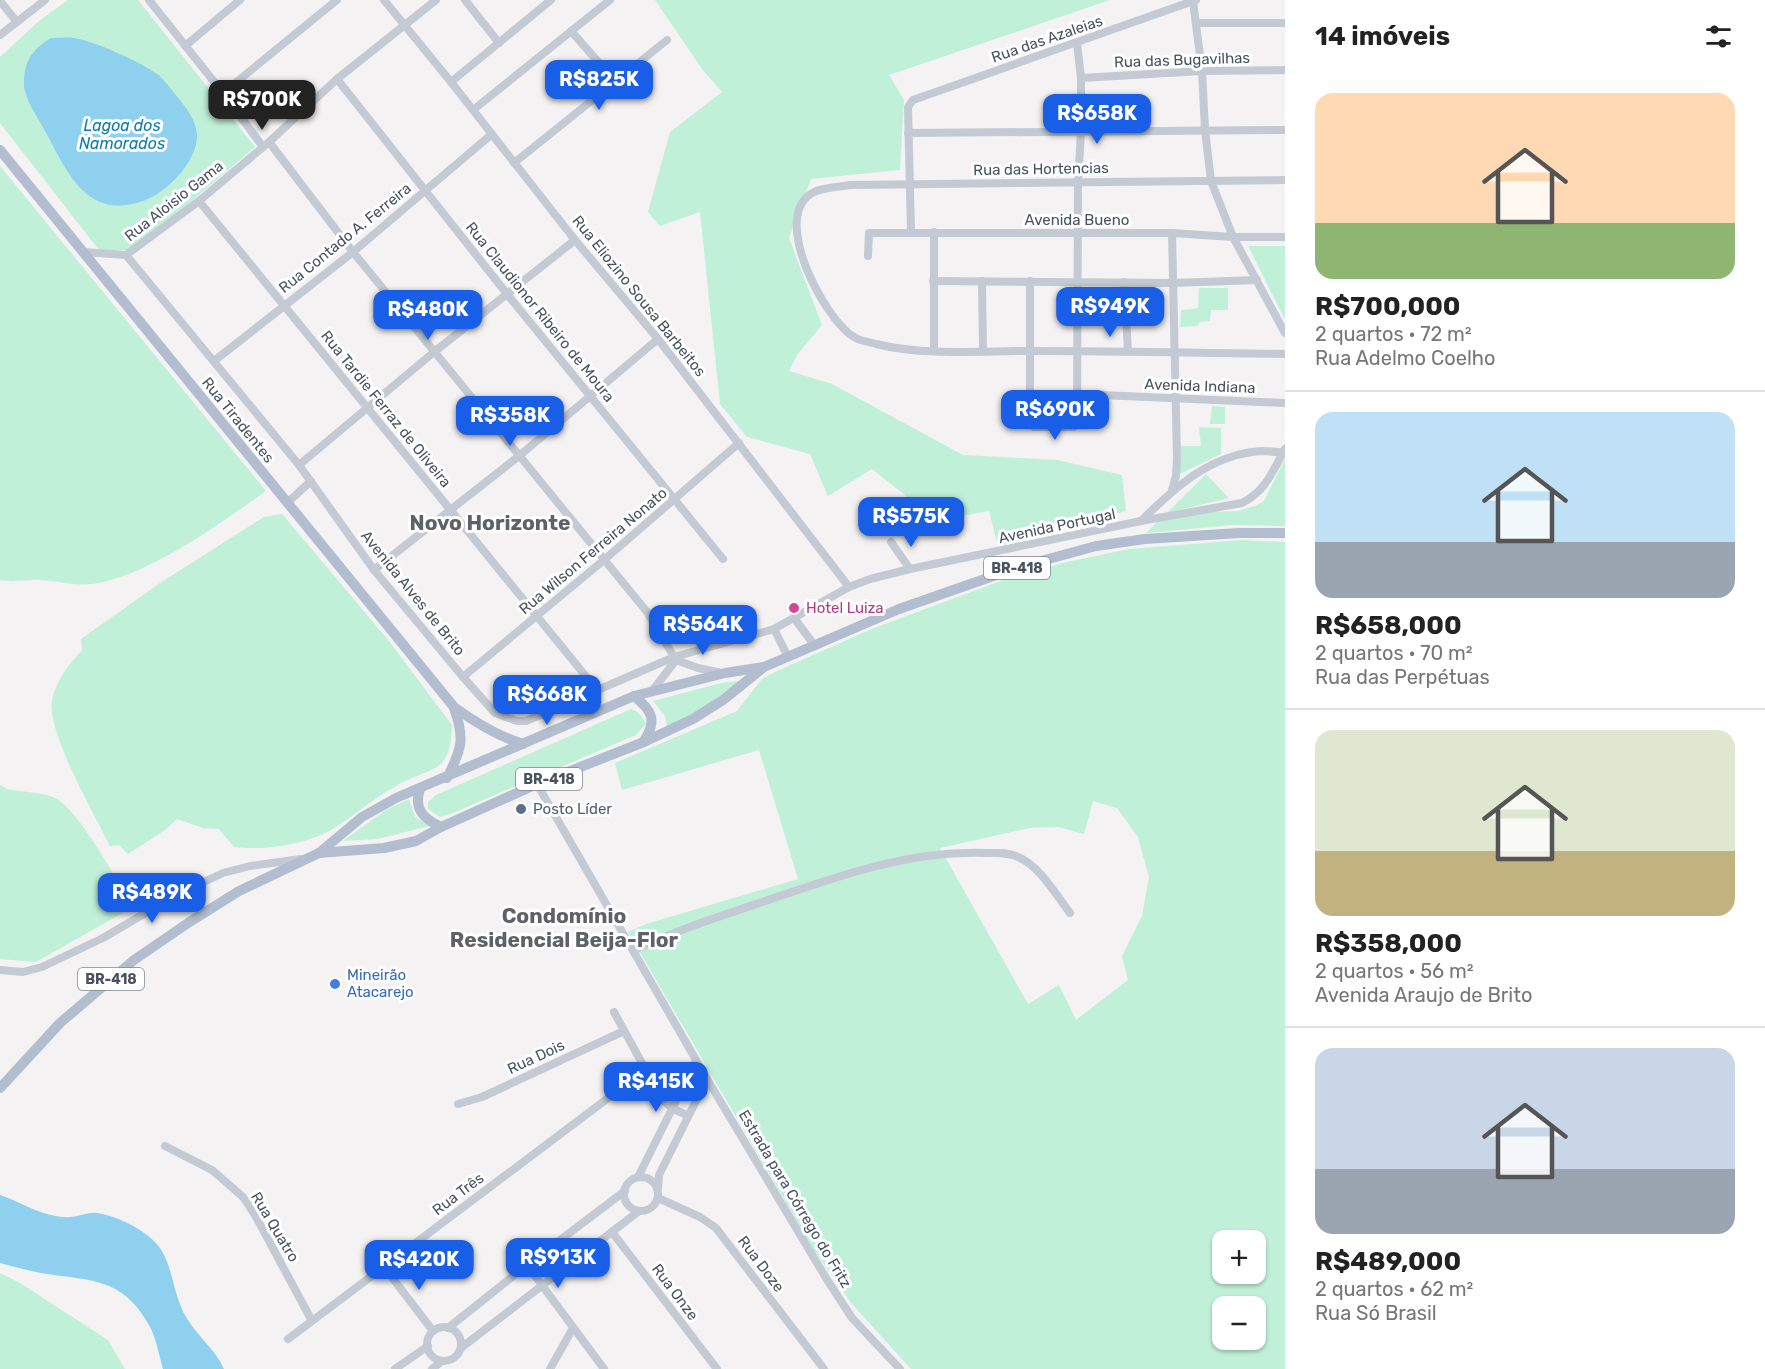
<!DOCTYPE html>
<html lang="pt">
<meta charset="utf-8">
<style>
body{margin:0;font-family:Rubik,sans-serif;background:#f2f2f2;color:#222;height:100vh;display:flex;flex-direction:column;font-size:22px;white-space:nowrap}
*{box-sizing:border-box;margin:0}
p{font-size:20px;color:#767676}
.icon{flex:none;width:33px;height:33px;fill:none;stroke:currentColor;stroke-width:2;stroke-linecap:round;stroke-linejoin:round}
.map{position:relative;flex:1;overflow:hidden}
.drawer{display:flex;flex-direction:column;background:#fff;width:480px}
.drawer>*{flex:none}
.tools{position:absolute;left:1212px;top:1230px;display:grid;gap:12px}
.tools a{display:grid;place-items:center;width:54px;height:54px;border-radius:12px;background:#fff;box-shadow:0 2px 4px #0004;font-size:30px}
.price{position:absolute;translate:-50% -51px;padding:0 14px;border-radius:12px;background:#195ee7;color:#fff;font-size:20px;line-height:39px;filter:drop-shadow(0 2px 3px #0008)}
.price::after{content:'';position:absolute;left:50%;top:36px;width:18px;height:14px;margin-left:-9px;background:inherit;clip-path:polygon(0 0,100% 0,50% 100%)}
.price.active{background:#222;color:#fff}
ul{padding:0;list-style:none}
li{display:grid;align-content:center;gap:12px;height:318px;padding:0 30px}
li+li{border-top:2px solid #e0e0e0}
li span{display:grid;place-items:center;height:186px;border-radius:18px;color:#555}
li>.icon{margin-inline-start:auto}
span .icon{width:108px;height:108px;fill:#fffc;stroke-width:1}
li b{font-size:26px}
h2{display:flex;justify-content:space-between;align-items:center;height:72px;padding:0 30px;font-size:26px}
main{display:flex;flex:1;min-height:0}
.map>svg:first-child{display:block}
.green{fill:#c1f0d8;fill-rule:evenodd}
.water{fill:#8ed0ed}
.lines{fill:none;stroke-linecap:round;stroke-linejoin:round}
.minor{stroke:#c3cad3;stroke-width:8}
.major{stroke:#b2bed0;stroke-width:10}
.hotel-dot{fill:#d1479c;stroke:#fff;stroke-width:2}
.service-dot{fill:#5c6f8a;stroke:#fff;stroke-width:2}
.shop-dot{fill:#3f7fe0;stroke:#fff;stroke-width:2}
.labels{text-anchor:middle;stroke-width:6;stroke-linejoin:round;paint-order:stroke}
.shield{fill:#fff;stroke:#808790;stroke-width:1.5}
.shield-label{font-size:14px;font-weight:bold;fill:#495360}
.street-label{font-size:15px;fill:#495360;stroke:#fff}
.hotel-label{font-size:15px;fill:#b23c85;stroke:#fff;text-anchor:start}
.service-label{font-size:15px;fill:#4e5e75;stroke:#fff;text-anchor:start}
.shop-label{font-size:15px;fill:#366cbe;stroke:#fff;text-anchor:start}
.water-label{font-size:16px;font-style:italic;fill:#0b7db1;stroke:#fff}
.district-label{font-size:21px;font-weight:bold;fill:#5e6167;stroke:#fff}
</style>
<main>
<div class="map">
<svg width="1285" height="1369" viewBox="0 0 1285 1369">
<rect width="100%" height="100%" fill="#f4f2f2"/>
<g class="green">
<polygon points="68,0 138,0 255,147 174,216 128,250 99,250 0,123 0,57 39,21"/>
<polygon points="655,0 1110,0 889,75 904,100 900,170 811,179 789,238 822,325 797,355 789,371 832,384 963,455 1057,460 1122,475 1126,511 998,546 989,511 925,523 924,510 872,469 828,496 810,454 747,437 720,404 700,212 660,226 648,212 670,132 722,92 702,69"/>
<path d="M0,166L266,491C219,524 149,576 92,584C76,586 57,581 41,580C27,579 14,583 0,580Z"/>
<polygon points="1248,246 1285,246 1285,320"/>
<polygon points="1199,288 1228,288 1228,310 1211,310 1210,321 1199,322 1198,326 1180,327 1181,310 1198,308"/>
<polygon points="1212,406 1225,407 1225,424 1210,424"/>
<polygon points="1199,427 1221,428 1221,454 1178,475 1181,446 1201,446"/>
<polygon points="1285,459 1285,526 1234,525 1146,533 1157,522 1207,512 1238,511 1255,506 1264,501"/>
<polygon points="1206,474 1229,498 1167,513"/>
<path d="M282,514L389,641L452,725C451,739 451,753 441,764C434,771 406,779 396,786C375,797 359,812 339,825C312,844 266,851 234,847L219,829L203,828L177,819L165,830L128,854L119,845L110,846C95,815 47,733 52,701C54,685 70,661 82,651L81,639L160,583L264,517Z"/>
<path d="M1242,540L1285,542V1369H911L852,1304L814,1250L628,932L646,924L798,879L759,750L622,790L615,763L737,711L762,679L779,670L874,628L1014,576L1071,561L1129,549ZM1093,801L1117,808L1138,837L1149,877L1142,916L1122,956L1128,980L1076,1020L1059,985L1028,1004L940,848L1029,828L1058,827L1084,834ZM1222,1240H1256V1274H1222ZM1222,1306H1256V1340H1222Z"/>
<polygon points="740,681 695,714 667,727 665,716 653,701 721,683"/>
<path d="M631,709C639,711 642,717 646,724L636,735L448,815L440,817L428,809V802L436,795Z"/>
<path d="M0,785L7,789C21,792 39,792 53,797C78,807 118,883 133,907L36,962L0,959Z"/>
<polygon points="409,799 415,817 430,826 377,839 343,841 386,810"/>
<polygon points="0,1273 20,1283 108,1340 125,1369 0,1369"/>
</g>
<g class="water">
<path d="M51,38C59,38 67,37 74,38C94,41 141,62 157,74C164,79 170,88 175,94C184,105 196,119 197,134C198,152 183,173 170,184C157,196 143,203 126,205C81,211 63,163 45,131C38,117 23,98 24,82C24,60 34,48 51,38Z"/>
<path d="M0,1195C18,1201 33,1211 51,1215C57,1216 64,1218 70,1217C79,1217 88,1212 97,1213C118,1216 148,1231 160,1248C173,1267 173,1295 186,1317C197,1336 215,1349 224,1369H163C159,1355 156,1337 149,1325C122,1276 88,1281 41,1273C27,1270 14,1267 0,1263Z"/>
</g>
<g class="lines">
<g class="minor">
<polyline points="149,0 223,93 263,147"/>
<polyline points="384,0 451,82 575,240 658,339 849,587"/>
<polyline points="465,0 499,43"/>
<polyline points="0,1 17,22"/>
<polyline points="1193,1 1202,71 1205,130 1211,181 1233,237 1285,333"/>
<polyline points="1197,23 1285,23"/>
<polyline points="571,31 615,81"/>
<polyline points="0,35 45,0"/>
<polyline points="185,46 240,0"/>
<polyline points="1081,78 1202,71 1285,70"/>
<polyline points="337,79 507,294 723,559"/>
<polyline points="451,82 551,0"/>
<polyline points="223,93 337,0"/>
<polyline points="473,110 610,0"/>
<polyline points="908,133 1285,130"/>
<polyline points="269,142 353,252 647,612 676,660 698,668 722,673"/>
<polyline points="514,163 667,40"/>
<path d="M1285,180L850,185C839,187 825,187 814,192C768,215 825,320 854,337C860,341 869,342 876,344C925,356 980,351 1030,351C1115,351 1200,353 1285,354"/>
<polyline points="199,201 597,690"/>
<polyline points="911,232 908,107 913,100 1196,0"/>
<polyline points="934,232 934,351"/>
<polyline points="83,252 126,255 199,201 269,142 337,79 436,0"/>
<path d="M126,255L299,465L374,570L463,677L495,713L517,721H526L674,657L774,629L849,587L870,579L910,569L1141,521L1242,503C1266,491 1272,472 1285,449"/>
<polyline points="868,256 869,233 1172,233 1233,237 1285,237"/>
<polyline points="933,281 1173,283 1257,280"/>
<polyline points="982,281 983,351"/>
<polyline points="1030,281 1030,423 1034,427 1074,427 1077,422 1078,182 1081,132 1081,78 1077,43"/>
<polyline points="1124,282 1128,351"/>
<polyline points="214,361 353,252 492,134"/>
<polyline points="1078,394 1285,403"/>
<polyline points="299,465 434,352 575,240"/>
<polyline points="1172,490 1176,476 1177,458 1172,233"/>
<polyline points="287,503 311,481"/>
<path d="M1141,521C1175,487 1211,454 1262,451C1270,451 1277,452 1285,453"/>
<polyline points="891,542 910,569"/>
<polyline points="374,570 519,456 658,339"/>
<polyline points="794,618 815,646"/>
<polyline points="774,629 788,657"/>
<polyline points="463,677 604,560 739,443"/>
<polyline points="652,691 676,660"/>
<polyline points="537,784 707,1079 826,1278 852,1318 900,1369"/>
<path d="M634,950C679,929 727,914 774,898C844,874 912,850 987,853C997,853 1008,852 1018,857C1040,866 1056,895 1070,913"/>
<polyline points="0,970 23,972 42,967 103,938 176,895 223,873 250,866 301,859"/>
<polyline points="614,1012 661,1098 673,1109 687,1115"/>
<polyline points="458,1104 482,1097 624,1031"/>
<polyline points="165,1146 212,1170 243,1197 255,1215 312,1321"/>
<polyline points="638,1177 696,1061"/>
<circle cx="641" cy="1194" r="17"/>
<polyline points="658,1189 659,1175 707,1079"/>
<polyline points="658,1198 700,1217 716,1228 824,1369"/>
<polyline points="612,1232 717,1369"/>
<polyline points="527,1265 604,1369"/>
<polyline points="384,1267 433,1331"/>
<circle cx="444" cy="1344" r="17"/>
<polyline points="448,1328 527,1265 625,1191"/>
<polyline points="288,1339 644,1071"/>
<polyline points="461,1348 639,1211"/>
<polyline points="395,1369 428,1346"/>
<polyline points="432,1369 442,1361"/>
<polyline points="550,1369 573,1328"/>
</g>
<g class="major">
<path d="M0,150L454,707C476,723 497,736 523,744"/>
<path d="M634,696C653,711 657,721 644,741"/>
<path d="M447,778C462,749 465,738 454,708"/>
<path d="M420,789C413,809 424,819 441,827"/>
<polyline points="319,853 384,848 416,841 441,827 537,784 644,742 693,719 723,700 764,667"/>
<polyline points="0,1088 60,1023 134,960 188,923 239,891 319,853 362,817 396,798 634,696 725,673 764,667 899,609 1019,567 1096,546 1145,539 1239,533 1285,533"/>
</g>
</g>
<circle class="hotel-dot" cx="794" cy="608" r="6"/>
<circle class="service-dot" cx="521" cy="809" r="6"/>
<circle class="shop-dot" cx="335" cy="984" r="6"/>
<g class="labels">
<g class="shield">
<rect x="984" y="557" width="66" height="22" rx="4.5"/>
<rect x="516" y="768" width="66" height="22" rx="4.5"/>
<rect x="78" y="968" width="66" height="22" rx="4.5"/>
</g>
<g class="shield-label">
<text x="1017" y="573">BR-418</text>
<text x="549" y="784">BR-418</text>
<text x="111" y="984">BR-418</text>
</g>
<g class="street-label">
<text transform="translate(1047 39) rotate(-19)" y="5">Rua das Azaleias</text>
<text transform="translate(1182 60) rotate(-2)" y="5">Rua das Bugavilhas</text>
<text transform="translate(1041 169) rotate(-1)" y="5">Rua das Hortencias</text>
<text transform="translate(174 201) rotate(-38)" y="5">Rua Aloisio Gama</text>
<text x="1077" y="225">Avenida Bueno</text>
<text transform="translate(345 238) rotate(-39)" y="5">Rua Contado A. Ferreira</text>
<text transform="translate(639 296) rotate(51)" y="5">Rua Eliozino Sousa Barbeitos</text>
<text transform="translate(540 312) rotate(51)" y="5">Rua Claudionor Ribeiro de Moura</text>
<text transform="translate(1200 386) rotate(2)" y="5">Avenida Indiana</text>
<text transform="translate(386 409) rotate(51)" y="5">Rua Tardie Ferraz de Oliveira</text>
<text transform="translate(238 420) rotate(51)" y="5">Rua Tiradentes</text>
<text transform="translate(1057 526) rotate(-12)" y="5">Avenida Portugal</text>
<text transform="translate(593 551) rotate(-40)" y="5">Rua Wilson Ferreira Nonato</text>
<text transform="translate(413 593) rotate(51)" y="5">Avenida Alves de Brito</text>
<text transform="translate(536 1057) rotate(-25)" y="5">Rua Dois</text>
<text transform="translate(458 1194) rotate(-37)" y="5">Rua Três</text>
<text transform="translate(795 1199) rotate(59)" y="5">Estrada para Córrego do Fritz</text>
<text transform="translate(275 1227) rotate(59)" y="5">Rua Quatro</text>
<text transform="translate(761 1264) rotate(53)" y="5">Rua Doze</text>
<text transform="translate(675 1292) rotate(53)" y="5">Rua Onze</text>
</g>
<g class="hotel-label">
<text x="806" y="613">Hotel Luiza</text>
</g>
<g class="service-label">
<text x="533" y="814">Posto Líder</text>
</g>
<g class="shop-label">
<text x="347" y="980">Mineirão<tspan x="347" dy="17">Atacarejo</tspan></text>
</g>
<g class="water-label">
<text x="122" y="131">Lagoa dos<tspan x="122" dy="18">Namorados</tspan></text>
</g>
<g class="district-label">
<text x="490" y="530">Novo Horizonte</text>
<text x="564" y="923">Condomínio<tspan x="564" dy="24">Residencial Beija-Flor</tspan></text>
</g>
</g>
</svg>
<div class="tools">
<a>+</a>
<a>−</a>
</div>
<b class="price" style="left:599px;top:111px">R$825K</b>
<b class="price active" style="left:262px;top:131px">R$700K</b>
<b class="price" style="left:1097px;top:145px">R$658K</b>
<b class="price" style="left:1110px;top:338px">R$949K</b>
<b class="price" style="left:428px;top:341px">R$480K</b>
<b class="price" style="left:1055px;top:441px">R$690K</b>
<b class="price" style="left:510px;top:447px">R$358K</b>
<b class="price" style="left:911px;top:548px">R$575K</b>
<b class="price" style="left:703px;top:656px">R$564K</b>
<b class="price" style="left:547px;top:726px">R$668K</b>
<b class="price" style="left:152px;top:924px">R$489K</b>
<b class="price" style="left:656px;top:1113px">R$415K</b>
<b class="price" style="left:558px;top:1289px">R$913K</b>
<b class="price" style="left:419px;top:1291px">R$420K</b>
</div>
<section class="drawer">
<h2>14 imóveis<svg class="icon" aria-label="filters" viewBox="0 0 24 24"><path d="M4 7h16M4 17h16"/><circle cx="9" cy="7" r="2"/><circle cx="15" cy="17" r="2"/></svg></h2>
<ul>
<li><span style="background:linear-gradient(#ffd9b3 70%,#8fb573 0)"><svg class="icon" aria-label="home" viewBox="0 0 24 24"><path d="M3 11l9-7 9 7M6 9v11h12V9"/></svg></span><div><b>R$700,000</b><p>2 quartos · 72 m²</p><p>Rua Adelmo Coelho</p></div></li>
<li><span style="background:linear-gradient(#bfe0f5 70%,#9aa5b1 0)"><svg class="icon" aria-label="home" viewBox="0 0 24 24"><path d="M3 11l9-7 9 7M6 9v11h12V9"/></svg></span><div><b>R$658,000</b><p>2 quartos · 70 m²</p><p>Rua das Perpétuas</p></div></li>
<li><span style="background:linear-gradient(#dfe7d0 65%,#c2b280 0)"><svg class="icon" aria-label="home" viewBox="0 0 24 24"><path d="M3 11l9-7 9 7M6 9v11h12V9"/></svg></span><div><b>R$358,000</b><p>2 quartos · 56 m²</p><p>Avenida Araujo de Brito</p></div></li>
<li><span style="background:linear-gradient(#c9d6e8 65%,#9aa5b1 0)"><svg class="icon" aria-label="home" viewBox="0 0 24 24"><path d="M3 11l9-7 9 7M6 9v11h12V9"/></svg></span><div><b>R$489,000</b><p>2 quartos · 62 m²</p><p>Rua Só Brasil</p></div></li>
</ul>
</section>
</main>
